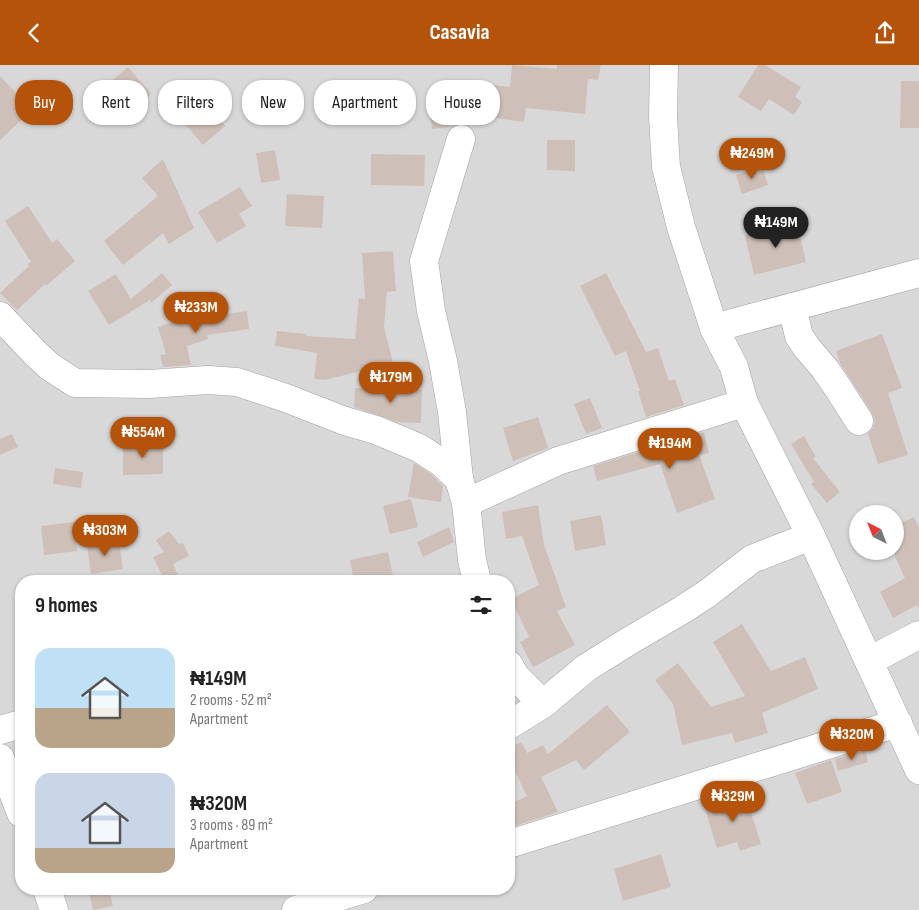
<!DOCTYPE html>
<meta charset="utf-8">
<style>
body{margin:0;font-family:"Sofia Sans Condensed",sans-serif;background:#f2f2f2;color:#222;height:100vh;display:flex;flex-direction:column;font-size:19px;white-space:nowrap}
*{box-sizing:border-box;margin:0}
p{font-size:16px;color:#767676}
.icon{flex:none;width:28px;height:28px;fill:none;stroke:currentColor;stroke-width:2;stroke-linecap:round;stroke-linejoin:round}
.map{position:relative;flex:1;overflow:hidden}
.drawer{position:absolute;left:15px;top:510px;width:500px;height:320px;display:flex;flex-direction:column;background:#fff;border-radius:20px;box-shadow:0 1px 4px #0004}
.drawer>*{flex:none}
.hud{position:absolute;left:15px;top:15px;width:500px;height:45px;display:flex;gap:10px}
.needle{width:32px;rotate:318deg}
.controls{position:absolute;left:849px;top:440px;display:grid;gap:10px}
.controls a{display:grid;place-items:center;width:55px;height:55px;border-radius:50%;background:#fff;box-shadow:0 1px 4px #0004;font-size:25px}
.price{position:absolute;translate:-50% -42px;padding:0 11px;border-radius:18px;background:#b45309;color:#fff;font-size:16px;line-height:32px;filter:drop-shadow(0 1px 2px #0008)}
.price::after{content:'';position:absolute;left:50%;top:30px;width:15px;height:11px;margin-left:-8px;background:inherit;clip-path:polygon(0 0,100% 0,50% 100%)}
.price.on{background:#222;color:#fff}
ul{padding:0;list-style:none}
li{display:flex;align-items:center;gap:15px;height:125px;padding:0 20px}
li span{display:grid;place-items:center;flex:none;width:140px;height:100px;border-radius:15px;color:#555}
li>.icon{margin-inline-start:auto}
span .icon{width:60px;height:60px;fill:#fffc;stroke-width:1}
li b{font-size:21px}
h2{display:flex;justify-content:space-between;align-items:center;height:60px;padding:0 20px;font-size:21px}
.tag{padding:0 18px;border-radius:20px;background:#fff;box-shadow:0 1px 4px #0004;font-size:18px;line-height:45px}
.tag.on{background:#b45309;color:#fff}
header{display:flex;justify-content:space-between;align-items:center;height:65px;padding:0 20px;background:#b45309;color:#fff;font-size:22px;font-weight:700}
.map>svg:first-child{display:block}
.residential{fill:#d9d8d8;fill-rule:evenodd}
.building{fill:#cec0b8}
.lines{fill:none;stroke-linecap:round;stroke-linejoin:round}
.minor-casing{stroke:#a2a2a2;stroke-width:29}
.minor{stroke:#fff;stroke-width:28}
</style>
<header><svg class="icon" aria-label="back" viewBox="0 0 24 24"><path d="M15 5l-7 7 7 7"/></svg>Casavia<svg class="icon" aria-label="share" viewBox="0 0 24 24"><path d="M12 15V3M7 8l5-5 5 5M5 13v7h14v-7"/></svg></header>
<div class="map">
<svg width="919" height="845" viewBox="0 0 919 845">
<rect width="100%" height="100%" fill="#eee8df"/>
<path class="residential" d="M0,0H919V845H0ZM858,449H895V486H858ZM21,516H509V824H21Z"/>
<g class="building">
<polygon points="512,0 557,4 557,0 601,0 598,15 588,14 585,49 526,43 524,57 481,51 486,19 510,22"/>
<polygon points="758,0 765,0 801,22 795,32 802,37 794,50 769,34 761,46 738,32"/>
<polygon points="128,2 151,29 124,53 101,25"/>
<polygon points="0,11 32,45 0,75"/>
<polygon points="901,16 919,16 919,63 900,63"/>
<polygon points="277,20 281,43 249,50 245,26"/>
<polygon points="450,24 454,61 432,64 427,27"/>
<polygon points="209,41 225,61 203,80 186,60"/>
<polygon points="547,75 575,75 575,106 547,105"/>
<polygon points="275,85 280,115 261,118 256,88"/>
<polygon points="371,89 425,90 424,121 371,120"/>
<polygon points="163,94 194,163 169,179 163,168 123,200 104,176 158,131 142,113"/>
<polygon points="762,101 768,120 742,129 736,110"/>
<polygon points="240,122 252,141 239,149 246,161 217,178 198,147"/>
<polygon points="287,129 324,131 322,163 285,161"/>
<polygon points="28,141 52,178 57,174 75,196 46,221 45,219 17,245 0,228 29,201 28,199 31,197 5,156"/>
<polygon points="797,158 806,197 754,210 745,171"/>
<polygon points="393,186 396,226 387,227 384,262 393,298 325,315 314,314 317,288 275,281 277,266 307,269 306,271 355,274 359,233 365,234 362,188"/>
<polygon points="162,208 172,220 151,238 150,235 109,260 88,226 116,209 131,234"/>
<polygon points="606,208 646,287 658,283 669,316 675,314 684,340 646,352 638,326 640,326 626,286 615,291 580,221"/>
<polygon points="247,246 249,264 207,270 208,274 187,281 191,300 163,302 160,290 166,289 158,262 200,248 201,253"/>
<polygon points="882,269 902,323 888,328 908,390 878,399 868,369 873,363 875,356 872,348 840,298 836,286"/>
<polygon points="355,323 422,325 421,358 397,357 354,342"/>
<polygon points="590,333 602,363 586,369 574,339"/>
<polygon points="538,352 548,383 513,396 503,363"/>
<polygon points="704,367 709,388 699,390 715,434 677,448 660,399 597,416 593,401"/>
<polygon points="12,369 18,382 0,390 0,374"/>
<polygon points="804,371 816,392 813,393 840,427 827,438 811,419 814,417 791,379"/>
<polygon points="163,379 163,409 123,410 123,380"/>
<polygon points="414,398 432,410 443,421 441,437 408,432"/>
<polygon points="55,403 83,407 81,423 53,419"/>
<polygon points="411,434 418,462 390,469 383,441"/>
<polygon points="538,440 544,480 566,542 557,546 575,580 533,602 520,577 529,572 511,534 539,520 522,471 506,474 502,447"/>
<polygon points="601,450 606,480 575,486 570,456"/>
<polygon points="914,452 919,463 919,544 917,540 893,553 880,527 905,513 895,492 895,461"/>
<polygon points="74,457 77,486 44,490 41,461"/>
<polygon points="449,462 454,477 423,492 417,477"/>
<polygon points="169,466 179,479 183,478 189,491 173,499 181,516 165,516 153,492 164,487 156,475"/>
<polygon points="119,476 123,504 91,509 87,481"/>
<polygon points="388,487 394,516 354,516 350,495"/>
<polygon points="742,559 771,606 805,592 818,624 762,648 768,668 735,678 732,668 682,680 673,639 655,615 678,598 711,642 745,631 713,577"/>
<polygon points="607,640 630,667 584,705 576,695 541,712 558,747 515,761 509,748 509,740 527,731 509,694 509,683 521,677 527,688 543,680 548,689"/>
<polygon points="865,685 868,697 838,706 835,694"/>
<polygon points="831,695 842,727 807,739 795,708"/>
<polygon points="744,726 761,779 740,786 737,777 717,783 705,744 724,738 723,733"/>
<polygon points="661,789 671,822 623,836 614,804"/>
<polygon points="88,824 109,824 113,841 93,845"/>
</g>
<g class="lines">
<g class="minor-casing">
<g id="minor">
<polyline points="664,0 663,52 666,102 681,162 714,263 734,302 744,338 811,471 919,705"/>
<polyline points="792,242 799,271 807,283 825,304 838,323 859,356"/>
<polyline points="0,251 35,288 49,301 75,318 149,319 208,315 237,317 283,332 345,356 376,365 419,383 442,398 459,414 466,438 472,495 477,516"/>
<polyline points="714,263 919,208"/>
<polyline points="459,414 452,347 443,296 431,246 424,196 461,74"/>
<polyline points="466,438 558,396 744,338"/>
<polyline points="869,596 919,570"/>
<polyline points="509,600 515,611 543,639"/>
<polyline points="509,660 543,639 586,603 629,576 682,545 708,528 752,494 811,471"/>
<polyline points="0,665 21,659"/>
<polyline points="0,693 21,748"/>
<polyline points="509,779 898,658"/>
<polyline points="47,824 54,845"/>
<polyline points="296,845 364,824"/>
</g>
</g>
<use href="#minor" class="minor"/>
</g>
</svg>
<div class="controls">
<a><svg class="needle" viewBox="-14 -14 28 28"><path d="M0-13l5 13h-10z" fill="#e53935"/><path d="M0 13l5-13h-10z" fill="#767676"/></svg></a>
</div>
<b class="price" style="left:752px;top:115px">₦249M</b>
<b class="price on" style="left:776px;top:184px">₦149M</b>
<b class="price" style="left:196px;top:269px">₦233M</b>
<b class="price" style="left:391px;top:339px">₦179M</b>
<b class="price" style="left:143px;top:394px">₦554M</b>
<b class="price" style="left:670px;top:405px">₦194M</b>
<b class="price" style="left:105px;top:492px">₦303M</b>
<b class="price" style="left:852px;top:696px">₦320M</b>
<b class="price" style="left:733px;top:758px">₦329M</b>
<div class="hud">
<a class="tag on">Buy</a>
<a class="tag">Rent</a>
<a class="tag">Filters</a>
<a class="tag">New</a>
<a class="tag">Apartment</a>
<a class="tag">House</a>
</div>
<section class="drawer">
<h2>9 homes<svg class="icon" aria-label="filters" viewBox="0 0 24 24"><path d="M4 7h16M4 17h16"/><circle cx="9" cy="7" r="2"/><circle cx="15" cy="17" r="2"/></svg></h2>
<ul>
<li><span style="background:linear-gradient(#bfe0f5 60%,#b9a48a 0)"><svg class="icon" aria-label="home" viewBox="0 0 24 24"><path d="M3 11l9-7 9 7M6 9v11h12V9"/></svg></span><div><b>₦149M</b><p>2 rooms · 52 m²</p><p>Apartment</p></div></li>
<li><span style="background:linear-gradient(#c9d6e8 75%,#b9a48a 0)"><svg class="icon" aria-label="home" viewBox="0 0 24 24"><path d="M3 11l9-7 9 7M6 9v11h12V9"/></svg></span><div><b>₦320M</b><p>3 rooms · 89 m²</p><p>Apartment</p></div></li>
</ul>
</section>
</div>
